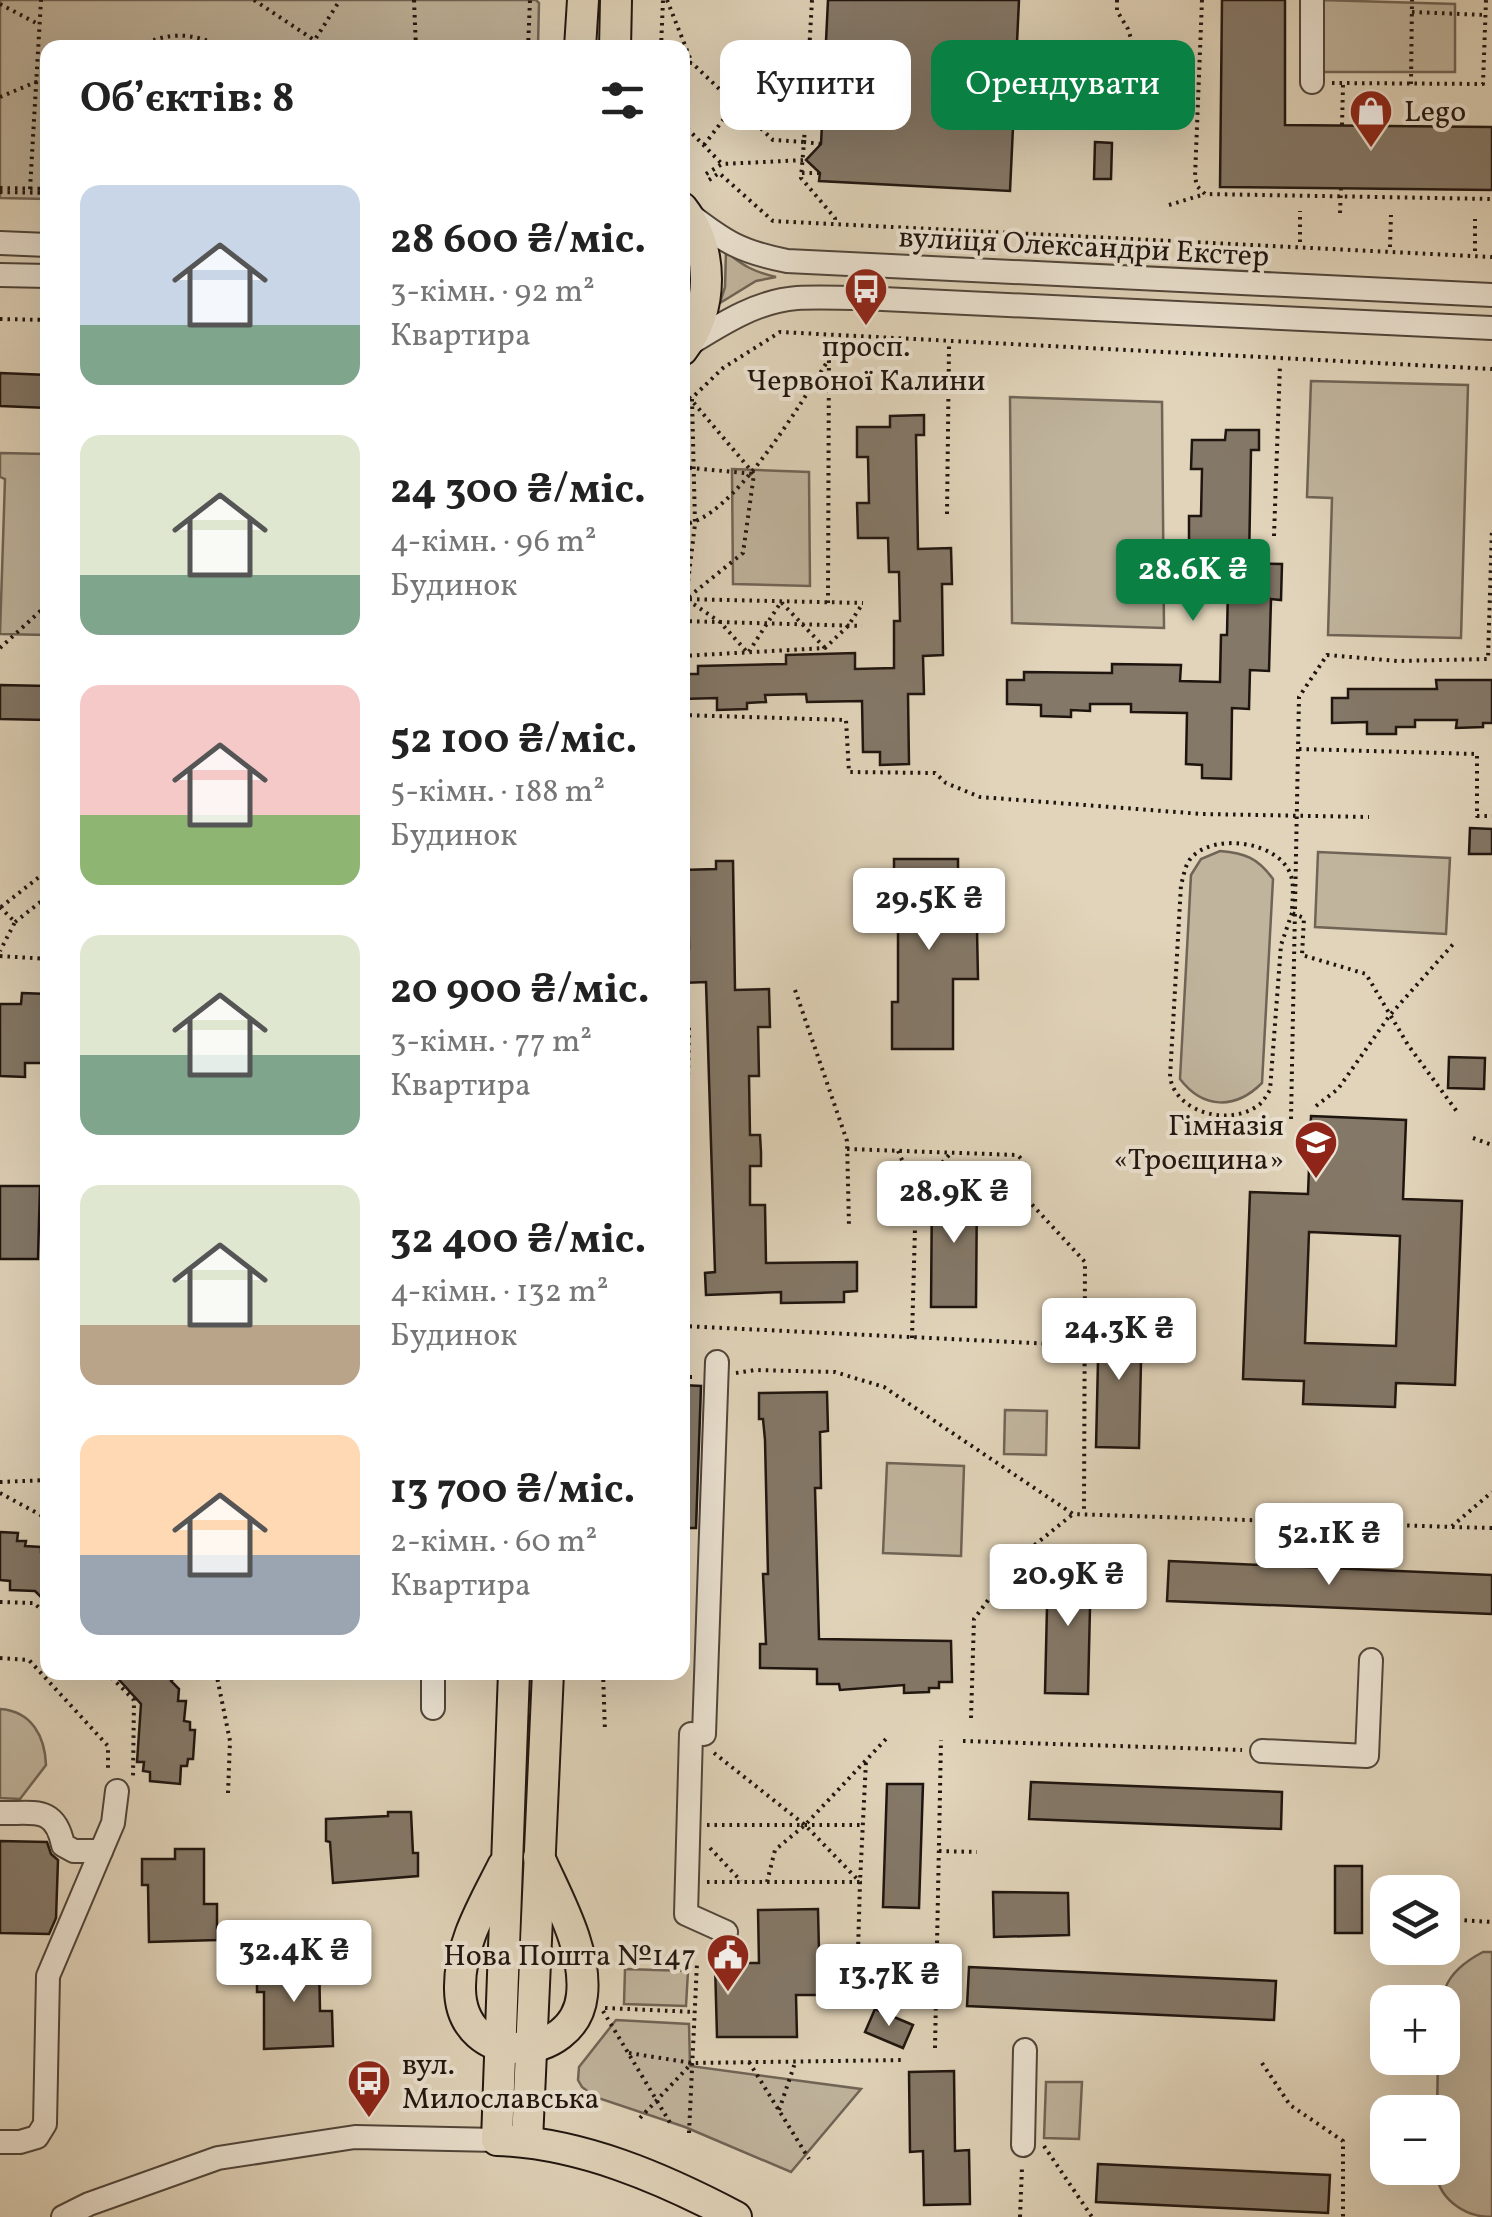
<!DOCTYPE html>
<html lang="uk">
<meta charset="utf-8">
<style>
body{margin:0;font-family:Vollkorn,serif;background:#f6f6f6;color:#222;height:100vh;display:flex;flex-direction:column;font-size:38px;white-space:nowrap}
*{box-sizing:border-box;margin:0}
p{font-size:32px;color:#767676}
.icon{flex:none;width:55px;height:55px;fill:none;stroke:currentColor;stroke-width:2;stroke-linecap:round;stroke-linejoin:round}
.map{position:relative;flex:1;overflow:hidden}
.sheet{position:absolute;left:40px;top:40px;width:650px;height:1640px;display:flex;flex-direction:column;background:#fff;border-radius:20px;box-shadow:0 10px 40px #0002}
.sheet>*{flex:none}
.top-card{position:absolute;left:720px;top:40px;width:620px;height:90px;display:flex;gap:20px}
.controls{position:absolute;left:1370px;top:1875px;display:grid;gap:20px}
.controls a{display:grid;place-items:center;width:90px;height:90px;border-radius:20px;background:#fff;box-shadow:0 10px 40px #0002;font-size:50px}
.price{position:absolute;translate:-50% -85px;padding:0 22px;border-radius:10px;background:#fff;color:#222;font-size:32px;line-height:65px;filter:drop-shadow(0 2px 5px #0008)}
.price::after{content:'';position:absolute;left:50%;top:60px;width:30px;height:22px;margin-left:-15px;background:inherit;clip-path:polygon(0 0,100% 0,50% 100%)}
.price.current{background:#0b8043;color:#fff}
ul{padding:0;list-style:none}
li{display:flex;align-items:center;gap:30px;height:250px;padding:0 40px}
li span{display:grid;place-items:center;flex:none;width:280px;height:200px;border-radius:20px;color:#555}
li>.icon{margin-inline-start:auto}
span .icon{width:120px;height:120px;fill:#fffc;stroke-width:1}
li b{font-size:42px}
h2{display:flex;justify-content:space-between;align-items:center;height:120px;padding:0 40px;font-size:42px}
.chip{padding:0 35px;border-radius:20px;background:#fff;box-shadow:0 10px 40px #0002;font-size:35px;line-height:90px}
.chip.current{background:#0b8043;color:#fff}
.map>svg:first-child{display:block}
.green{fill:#c0b49d;stroke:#706456;stroke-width:2.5}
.building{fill:#847868;stroke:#1f150f;stroke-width:2.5;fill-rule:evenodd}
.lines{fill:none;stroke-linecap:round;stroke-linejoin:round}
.minor-casing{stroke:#50453a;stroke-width:26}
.major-casing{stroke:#1f150f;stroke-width:34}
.path{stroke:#1f150f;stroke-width:4;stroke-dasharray:2.5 5;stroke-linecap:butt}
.minor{stroke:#ece3d2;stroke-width:22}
.major{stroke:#e1d4ba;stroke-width:30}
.labels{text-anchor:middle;stroke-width:8;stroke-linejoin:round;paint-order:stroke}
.poi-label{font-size:30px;fill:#1f150f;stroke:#ece3d2;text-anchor:start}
.street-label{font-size:30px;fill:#1f150f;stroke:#ece3d2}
</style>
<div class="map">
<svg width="1492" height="2217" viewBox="0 0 1492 2217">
<rect width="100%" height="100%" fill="#e1d4ba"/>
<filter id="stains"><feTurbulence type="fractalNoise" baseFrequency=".002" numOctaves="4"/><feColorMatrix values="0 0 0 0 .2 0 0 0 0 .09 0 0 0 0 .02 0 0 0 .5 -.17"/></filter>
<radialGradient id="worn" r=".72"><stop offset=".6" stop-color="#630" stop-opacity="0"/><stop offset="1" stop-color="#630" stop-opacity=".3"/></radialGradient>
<g class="green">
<polygon points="0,0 536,0 539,3 538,47 48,48 47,199 0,198"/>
<polygon points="1321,0 1455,4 1455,72 1321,72"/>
<path d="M726,251C742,266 755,272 776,277L756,281L720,303L725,287Z"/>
<polygon points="1311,381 1468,385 1461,638 1328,635 1332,498 1307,497"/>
<polygon points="1010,397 1162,402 1164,628 1012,623"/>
<polygon points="0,453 47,454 47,635 0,634 5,479 0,477"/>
<polygon points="732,469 809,472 810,586 733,584"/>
<path d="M1220,851C1245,853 1258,858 1273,879L1262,1083C1235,1110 1203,1109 1180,1079L1191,875L1201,859Z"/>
<polygon points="1318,852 1450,858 1446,934 1315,927"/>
<polygon points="1005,1410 1047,1411 1046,1455 1004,1454"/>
<polygon points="887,1463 964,1466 961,1556 883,1553"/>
<path d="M0,1709C32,1711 45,1737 46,1765L20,1799L0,1798Z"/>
<path d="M1483,1952H1492V2217C1464,2217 1436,2198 1436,2168H1442V2112H1437L1438,2058H1442C1442,2006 1431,1979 1483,1952Z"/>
<polygon points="625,1969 688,1971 686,2006 624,2004"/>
<polygon points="616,2020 689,2024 690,2066 861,2089 791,2172 685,2127 595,2097 582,2087 578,2080 579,2067"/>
<polygon points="1046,2082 1082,2082 1079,2139 1044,2138"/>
</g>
<g class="building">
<polygon points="828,0 1019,0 1010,191 819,181 820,173 806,160 821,144"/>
<polygon points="1222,0 1285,0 1285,125 1492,127 1492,190 1220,187"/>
<polygon points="1095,142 1112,143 1111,179 1094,179"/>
<polygon points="0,373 48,375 48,408 0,406"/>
<polygon points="924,415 924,435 916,435 918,549 951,548 952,584 942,584 943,655 923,656 924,694 908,694 909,764 880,765 880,752 863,752 862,701 807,702 806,694 765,695 766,702 747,703 747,709 717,710 717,698 682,699 682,674 698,674 698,666 786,664 786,655 855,653 855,669 894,668 894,621 900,621 899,572 889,572 888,538 858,538 857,503 869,503 868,457 857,457 857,427 890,427 890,416"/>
<polygon points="1226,430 1259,430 1259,450 1251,450 1249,563 1282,564 1281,600 1271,599 1269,671 1250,670 1249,709 1232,708 1231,779 1202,778 1202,765 1186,764 1187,713 1131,712 1131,704 1090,704 1090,711 1071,710 1071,717 1041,716 1041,705 1007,704 1007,680 1024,680 1024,672 1112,673 1112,664 1181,665 1180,681 1220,682 1221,635 1227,635 1228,586 1218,585 1219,551 1189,550 1189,516 1201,516 1202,469 1191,469 1192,440 1225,440"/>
<polygon points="1436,680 1492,680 1492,723 1483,723 1483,727 1456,728 1457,720 1415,720 1415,727 1396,727 1396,734 1367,734 1367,722 1332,723 1332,698 1348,698 1348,689 1437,689"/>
<polygon points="0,685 48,686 48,720 0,719"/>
<polygon points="1470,828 1492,829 1492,854 1469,854"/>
<polygon points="894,859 958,859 958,930 977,930 978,979 953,979 953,1049 892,1049 892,1002 898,1002 898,905 894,905"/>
<polygon points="716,861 733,861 735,990 769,989 770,1027 758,1027 759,1076 749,1076 750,1135 760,1135 761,1152 761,1166 750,1166 750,1205 765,1205 766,1263 857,1262 857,1291 844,1292 844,1302 781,1303 781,1292 706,1295 705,1273 715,1272 706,982 682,983 682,948 689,948 688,892 682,893 682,870 716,869"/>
<polygon points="22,993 48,994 46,1063 25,1063 25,1077 0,1076 0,1004 21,1004"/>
<polygon points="1449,1057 1485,1058 1484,1089 1448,1088"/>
<path d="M1311,1116L1406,1120L1403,1199L1462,1201L1455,1385L1396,1383L1395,1407L1303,1404L1304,1381L1243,1379L1250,1192L1308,1194ZM1309,1232L1400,1236L1396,1346L1305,1343Z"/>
<polygon points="932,1185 977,1185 976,1307 931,1307"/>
<polygon points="0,1186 40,1186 38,1259 0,1259"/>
<polygon points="1099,1318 1142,1319 1139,1448 1096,1447"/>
<polygon points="682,1385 701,1386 696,1528 682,1528"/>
<polygon points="827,1392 828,1431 820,1432 821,1488 815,1488 819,1639 951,1641 952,1682 939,1682 939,1688 929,1688 929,1692 904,1693 904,1685 840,1690 839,1684 817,1684 817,1669 760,1668 760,1644 766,1644 763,1574 768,1574 765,1440 763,1419 759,1419 759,1393"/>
<polygon points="0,1532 18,1533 17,1541 26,1541 25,1546 41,1547 41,1552 48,1553 48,1604 35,1591 10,1590 10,1581 0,1580"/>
<polygon points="1169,1561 1492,1575 1492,1614 1167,1601"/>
<polygon points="1048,1564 1091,1564 1088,1694 1045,1693"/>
<polygon points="112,1672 180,1672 171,1681 179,1689 178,1701 186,1701 184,1721 190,1722 190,1730 195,1730 193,1759 188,1759 187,1766 181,1766 180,1784 150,1781 150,1772 143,1771 144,1762 137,1762 141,1704"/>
<polygon points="1031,1782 1282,1792 1281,1829 1029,1819"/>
<polygon points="887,1784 923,1784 919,1908 883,1907"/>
<polygon points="388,1812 411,1812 413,1853 418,1853 418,1876 333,1883 330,1842 326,1841 326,1819 388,1816"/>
<polygon points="0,1841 47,1842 51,1854 58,1860 56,1918 49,1934 0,1933"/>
<polygon points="175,1849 204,1849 204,1904 217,1904 217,1940 149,1942 148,1885 142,1885 142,1859 175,1859"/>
<rect x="1335" y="1866" width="27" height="67"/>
<polygon points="993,1892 1068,1893 1069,1935 994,1937"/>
<polygon points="818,1909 820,1995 796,1995 797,2037 717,2037 715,1963 759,1963 758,1910"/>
<polygon points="290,1956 319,1956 320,2011 332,2011 333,2046 264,2049 264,1992 257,1992 257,1966 290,1966"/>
<polygon points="969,1967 1276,1981 1274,2020 967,2006"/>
<polygon points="875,2009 913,2025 903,2048 865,2032"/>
<polygon points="954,2071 955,2151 969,2150 970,2204 924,2205 923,2151 910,2152 909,2072"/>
<polygon points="1098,2164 1330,2175 1328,2213 1096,2202"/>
</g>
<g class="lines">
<g class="minor-casing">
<g id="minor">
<polyline points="1312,82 1312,0"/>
<path d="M689,214C725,242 741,252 787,261L1492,295"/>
<polyline points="0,243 48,245"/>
<polyline points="0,275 48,276"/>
<path d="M686,346C720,325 756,301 797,298C818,297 840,298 862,298L1492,328"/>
<polyline points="433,1672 433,1708"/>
<polyline points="691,1734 686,1914 726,1932"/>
<polyline points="704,1734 717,1362"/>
<polyline points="1262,1751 1367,1756 1371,1660"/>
<path d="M0,1813C34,1814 55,1805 63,1845L74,1851H101"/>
<polyline points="0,2142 20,2142 37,2137 45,2124 48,1976 113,1823 117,1791"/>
<polyline points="1023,2145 1025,2050"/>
<polyline points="63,2217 89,2204 218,2158 355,2137 497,2140"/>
</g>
</g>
<g class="major-casing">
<g id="major">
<polyline points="580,48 583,0"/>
<polyline points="615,48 616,0"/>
<path d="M682,208C714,249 714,309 682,350"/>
<path d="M514,1672L497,2140C581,2143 662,2178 736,2217"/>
<path d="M503,1866C484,1904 459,1945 460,1989C461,2070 575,2063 582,1995C587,1949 557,1898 539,1857"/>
<polyline points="527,2141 548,1672"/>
</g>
</g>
<g class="path">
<polyline points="254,0 326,48"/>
<polyline points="414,0 416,48"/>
<polyline points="667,0 692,63"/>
<polyline points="1117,0 1117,11 1128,29 1152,105"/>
<polyline points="1202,0 1195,177 1197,186 1205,194 1492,199"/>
<polyline points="0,4 40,25"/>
<polyline points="1412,12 1485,15"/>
<polyline points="316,38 340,0"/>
<path d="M132,48C173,31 187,32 228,48"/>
<polyline points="528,48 530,0"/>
<polyline points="661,48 663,0"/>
<polyline points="682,62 692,63 773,140 804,142 812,0"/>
<polyline points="1332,83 1483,84 1486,0"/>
<polyline points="1411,84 1412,0"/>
<polyline points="0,97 36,82 48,87"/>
<polyline points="682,123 722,164"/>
<polyline points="1342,125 1343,85"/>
<polyline points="821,144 804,142 801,178 835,218 835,224"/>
<polyline points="704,145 736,103"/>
<polyline points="802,173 820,173"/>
<polyline points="706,174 722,164 806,160"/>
<polyline points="709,180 719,173 773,221 1492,257"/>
<polyline points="0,188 48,189"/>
<polyline points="30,189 41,0"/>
<polyline points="0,192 48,193"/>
<polyline points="1169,205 1205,194"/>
<polyline points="1340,213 1341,188"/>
<polyline points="1300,242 1300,211"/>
<polyline points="1390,247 1391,215"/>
<polyline points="1475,251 1475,219"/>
<polyline points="0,319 48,320"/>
<polyline points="695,395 723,368 780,332 1492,369"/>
<polyline points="692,399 695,524 686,599 720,622 748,653 781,602 825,648"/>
<polyline points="682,467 754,474"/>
<polyline points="947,514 949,346"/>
<path d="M682,524C731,523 803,399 829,359"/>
<polyline points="1274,536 1280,364"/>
<polyline points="682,599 863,603"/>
<polyline points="828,603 829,335"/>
<polyline points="682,621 862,626"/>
<polyline points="682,625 686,599 743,553 754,474 688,396"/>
<polyline points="0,648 48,604"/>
<polyline points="682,656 825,648 848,626 863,603"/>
<polyline points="682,715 846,720 849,772 935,773 946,783 980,797 1202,814 1369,817"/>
<polyline points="1299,749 1477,754 1477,816 1492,816"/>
<polyline points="0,907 15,922 0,951"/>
<polyline points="1,907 48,870"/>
<path d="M1292,913L1281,945L1270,1090C1267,1095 1264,1100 1260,1104C1232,1127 1176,1114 1170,1077L1181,885C1184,875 1185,863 1193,856C1217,833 1277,842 1290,873C1295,885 1292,901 1292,913L1304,918L1302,955L1366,974L1408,1045L1458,1113"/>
<polyline points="15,922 48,896"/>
<polyline points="0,956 48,959"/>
<polyline points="795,990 847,1141 849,1226"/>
<polyline points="682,1015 689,1024 683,1360"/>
<polyline points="1316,1106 1338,1089 1390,1015 1455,942"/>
<polyline points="1291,1119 1299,697 1327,655 1398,661 1488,659 1492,528"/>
<polyline points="1473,1138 1492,1145"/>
<path d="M847,1149L1017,1155C1031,1165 1026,1184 1026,1198L1085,1262L1084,1513"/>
<polyline points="898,1151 916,1191 951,1153"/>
<polyline points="682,1326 1054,1344"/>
<polyline points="912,1338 916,1191"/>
<polyline points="736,1373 755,1370 835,1372 884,1387 1073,1514 1451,1527 1492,1492"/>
<polyline points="682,1377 697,1377"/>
<polyline points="0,1482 48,1480"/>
<polyline points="0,1493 48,1519"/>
<polyline points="1452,1527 1492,1528"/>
<polyline points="0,1602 34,1603 48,1616"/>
<polyline points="0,1658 29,1660 108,1746 108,1772"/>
<polyline points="106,1672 134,1700 133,1776"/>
<polyline points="216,1672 230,1741 228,1793"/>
<polyline points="603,1672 605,1732"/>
<polyline points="971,1718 974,1619 1021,1556 1073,1514"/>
<polyline points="963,1741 1242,1750"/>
<polyline points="714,1753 805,1825 860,1882 858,1951"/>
<polyline points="707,1825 862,1825"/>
<polyline points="710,1848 741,1881"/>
<polyline points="939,1851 977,1852"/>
<polyline points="707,1882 860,1882 866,1761"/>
<polyline points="767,1882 775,1850 805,1825 886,1739"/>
<polyline points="1442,1919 1492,1922"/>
<polyline points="605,2008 695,2012"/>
<polyline points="603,2011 672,2126"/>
<polyline points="935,2048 941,1740"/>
<polyline points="629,2053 692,2063 905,2060"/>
<polyline points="749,2062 809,2159"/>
<polyline points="1262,2063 1290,2105 1343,2141 1343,2217"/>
<polyline points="779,2110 795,2063"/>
<polyline points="640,2118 692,2063"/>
<polyline points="689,2133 697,1963"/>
<polyline points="1044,2146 1092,2217"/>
<polyline points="1020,2217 1022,2167"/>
</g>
<use href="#minor" class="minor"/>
<use href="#major" class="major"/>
</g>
<defs>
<g id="shop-pin" transform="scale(2.25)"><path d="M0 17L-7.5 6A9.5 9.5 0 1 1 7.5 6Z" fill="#8f2418" stroke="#ece3d2"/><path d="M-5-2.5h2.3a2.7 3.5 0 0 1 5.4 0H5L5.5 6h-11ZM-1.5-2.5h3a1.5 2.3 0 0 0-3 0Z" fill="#fff"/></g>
<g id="bus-pin" transform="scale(2.25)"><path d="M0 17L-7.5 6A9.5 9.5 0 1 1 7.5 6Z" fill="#8f2418" stroke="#ece3d2"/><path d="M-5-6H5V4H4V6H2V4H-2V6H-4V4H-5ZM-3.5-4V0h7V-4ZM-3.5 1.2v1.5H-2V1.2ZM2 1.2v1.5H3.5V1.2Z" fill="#fff"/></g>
<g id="school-pin" transform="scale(2.25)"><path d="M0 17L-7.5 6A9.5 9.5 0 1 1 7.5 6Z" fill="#8f2418" stroke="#ece3d2"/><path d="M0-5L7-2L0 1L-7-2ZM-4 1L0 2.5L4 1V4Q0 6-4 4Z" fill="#fff"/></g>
<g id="civic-pin" transform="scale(2.25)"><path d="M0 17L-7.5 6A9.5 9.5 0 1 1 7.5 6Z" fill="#8f2418" stroke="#ece3d2"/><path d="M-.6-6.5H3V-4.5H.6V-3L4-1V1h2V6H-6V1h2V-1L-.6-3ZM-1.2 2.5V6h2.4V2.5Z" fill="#fff"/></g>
</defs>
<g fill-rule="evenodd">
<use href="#shop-pin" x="1371" y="111"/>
<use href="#bus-pin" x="866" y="289"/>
<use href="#school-pin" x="1316" y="1142"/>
<use href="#civic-pin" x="728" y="1955"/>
<use href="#bus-pin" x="369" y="2081"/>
</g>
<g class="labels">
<g class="poi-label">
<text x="1404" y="121">Lego</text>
<text x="866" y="356" text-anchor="middle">просп.<tspan x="866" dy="34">Червоної Калини</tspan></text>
<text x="1284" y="1135" text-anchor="end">Гімназія<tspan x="1284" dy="34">«Троєщина»</tspan></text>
<text x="696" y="1965" text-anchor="end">Нова Пошта №147</text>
<text x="402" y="2074">вул.<tspan x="402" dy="34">Милославська</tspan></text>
</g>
<g class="street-label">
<text transform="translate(1084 246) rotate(3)" y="10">вулиця Олександри Екстер</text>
</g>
</g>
<rect width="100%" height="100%" filter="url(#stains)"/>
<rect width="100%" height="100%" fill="url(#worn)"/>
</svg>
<div class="controls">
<a><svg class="icon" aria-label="layers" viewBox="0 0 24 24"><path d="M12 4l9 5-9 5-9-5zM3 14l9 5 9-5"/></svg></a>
<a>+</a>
<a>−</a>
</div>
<b class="price current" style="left:1193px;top:624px">28.6K ₴</b>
<b class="price" style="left:929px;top:953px">29.5K ₴</b>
<b class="price" style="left:954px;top:1246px">28.9K ₴</b>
<b class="price" style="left:1119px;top:1383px">24.3K ₴</b>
<b class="price" style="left:1329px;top:1588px">52.1K ₴</b>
<b class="price" style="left:1068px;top:1629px">20.9K ₴</b>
<b class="price" style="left:294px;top:2005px">32.4K ₴</b>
<b class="price" style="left:889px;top:2029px">13.7K ₴</b>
<div class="top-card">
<a class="chip">Купити</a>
<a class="chip current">Орендувати</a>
</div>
<section class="sheet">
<h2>Об’єктів: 8<svg class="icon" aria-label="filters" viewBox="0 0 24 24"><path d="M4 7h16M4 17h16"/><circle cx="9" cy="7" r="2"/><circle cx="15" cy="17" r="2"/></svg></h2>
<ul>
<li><span style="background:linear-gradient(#c9d6e8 70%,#7fa58c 0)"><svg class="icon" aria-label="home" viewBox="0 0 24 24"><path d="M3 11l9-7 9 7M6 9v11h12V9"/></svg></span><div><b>28 600 ₴/міс.</b><p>3-кімн. · 92 m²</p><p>Квартира</p></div></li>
<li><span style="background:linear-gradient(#dfe7d0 70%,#7fa58c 0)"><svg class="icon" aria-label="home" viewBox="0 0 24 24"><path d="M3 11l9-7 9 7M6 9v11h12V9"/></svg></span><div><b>24 300 ₴/міс.</b><p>4-кімн. · 96 m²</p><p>Будинок</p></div></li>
<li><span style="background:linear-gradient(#f6c9c9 65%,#8fb573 0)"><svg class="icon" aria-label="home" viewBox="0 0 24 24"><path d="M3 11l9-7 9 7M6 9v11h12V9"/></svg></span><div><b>52 100 ₴/міс.</b><p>5-кімн. · 188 m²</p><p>Будинок</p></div></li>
<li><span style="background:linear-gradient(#dfe7d0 60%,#7fa58c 0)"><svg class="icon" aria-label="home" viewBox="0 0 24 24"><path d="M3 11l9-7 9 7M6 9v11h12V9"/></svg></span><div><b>20 900 ₴/міс.</b><p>3-кімн. · 77 m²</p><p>Квартира</p></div></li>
<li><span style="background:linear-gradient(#dfe7d0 70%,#b9a48a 0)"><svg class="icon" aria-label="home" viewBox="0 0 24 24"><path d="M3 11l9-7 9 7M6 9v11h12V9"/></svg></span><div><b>32 400 ₴/міс.</b><p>4-кімн. · 132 m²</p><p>Будинок</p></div></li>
<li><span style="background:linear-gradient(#ffd9b3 60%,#9aa5b1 0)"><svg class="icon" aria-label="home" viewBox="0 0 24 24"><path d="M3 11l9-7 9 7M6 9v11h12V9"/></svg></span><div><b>13 700 ₴/міс.</b><p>2-кімн. · 60 m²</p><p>Квартира</p></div></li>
</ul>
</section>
</div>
